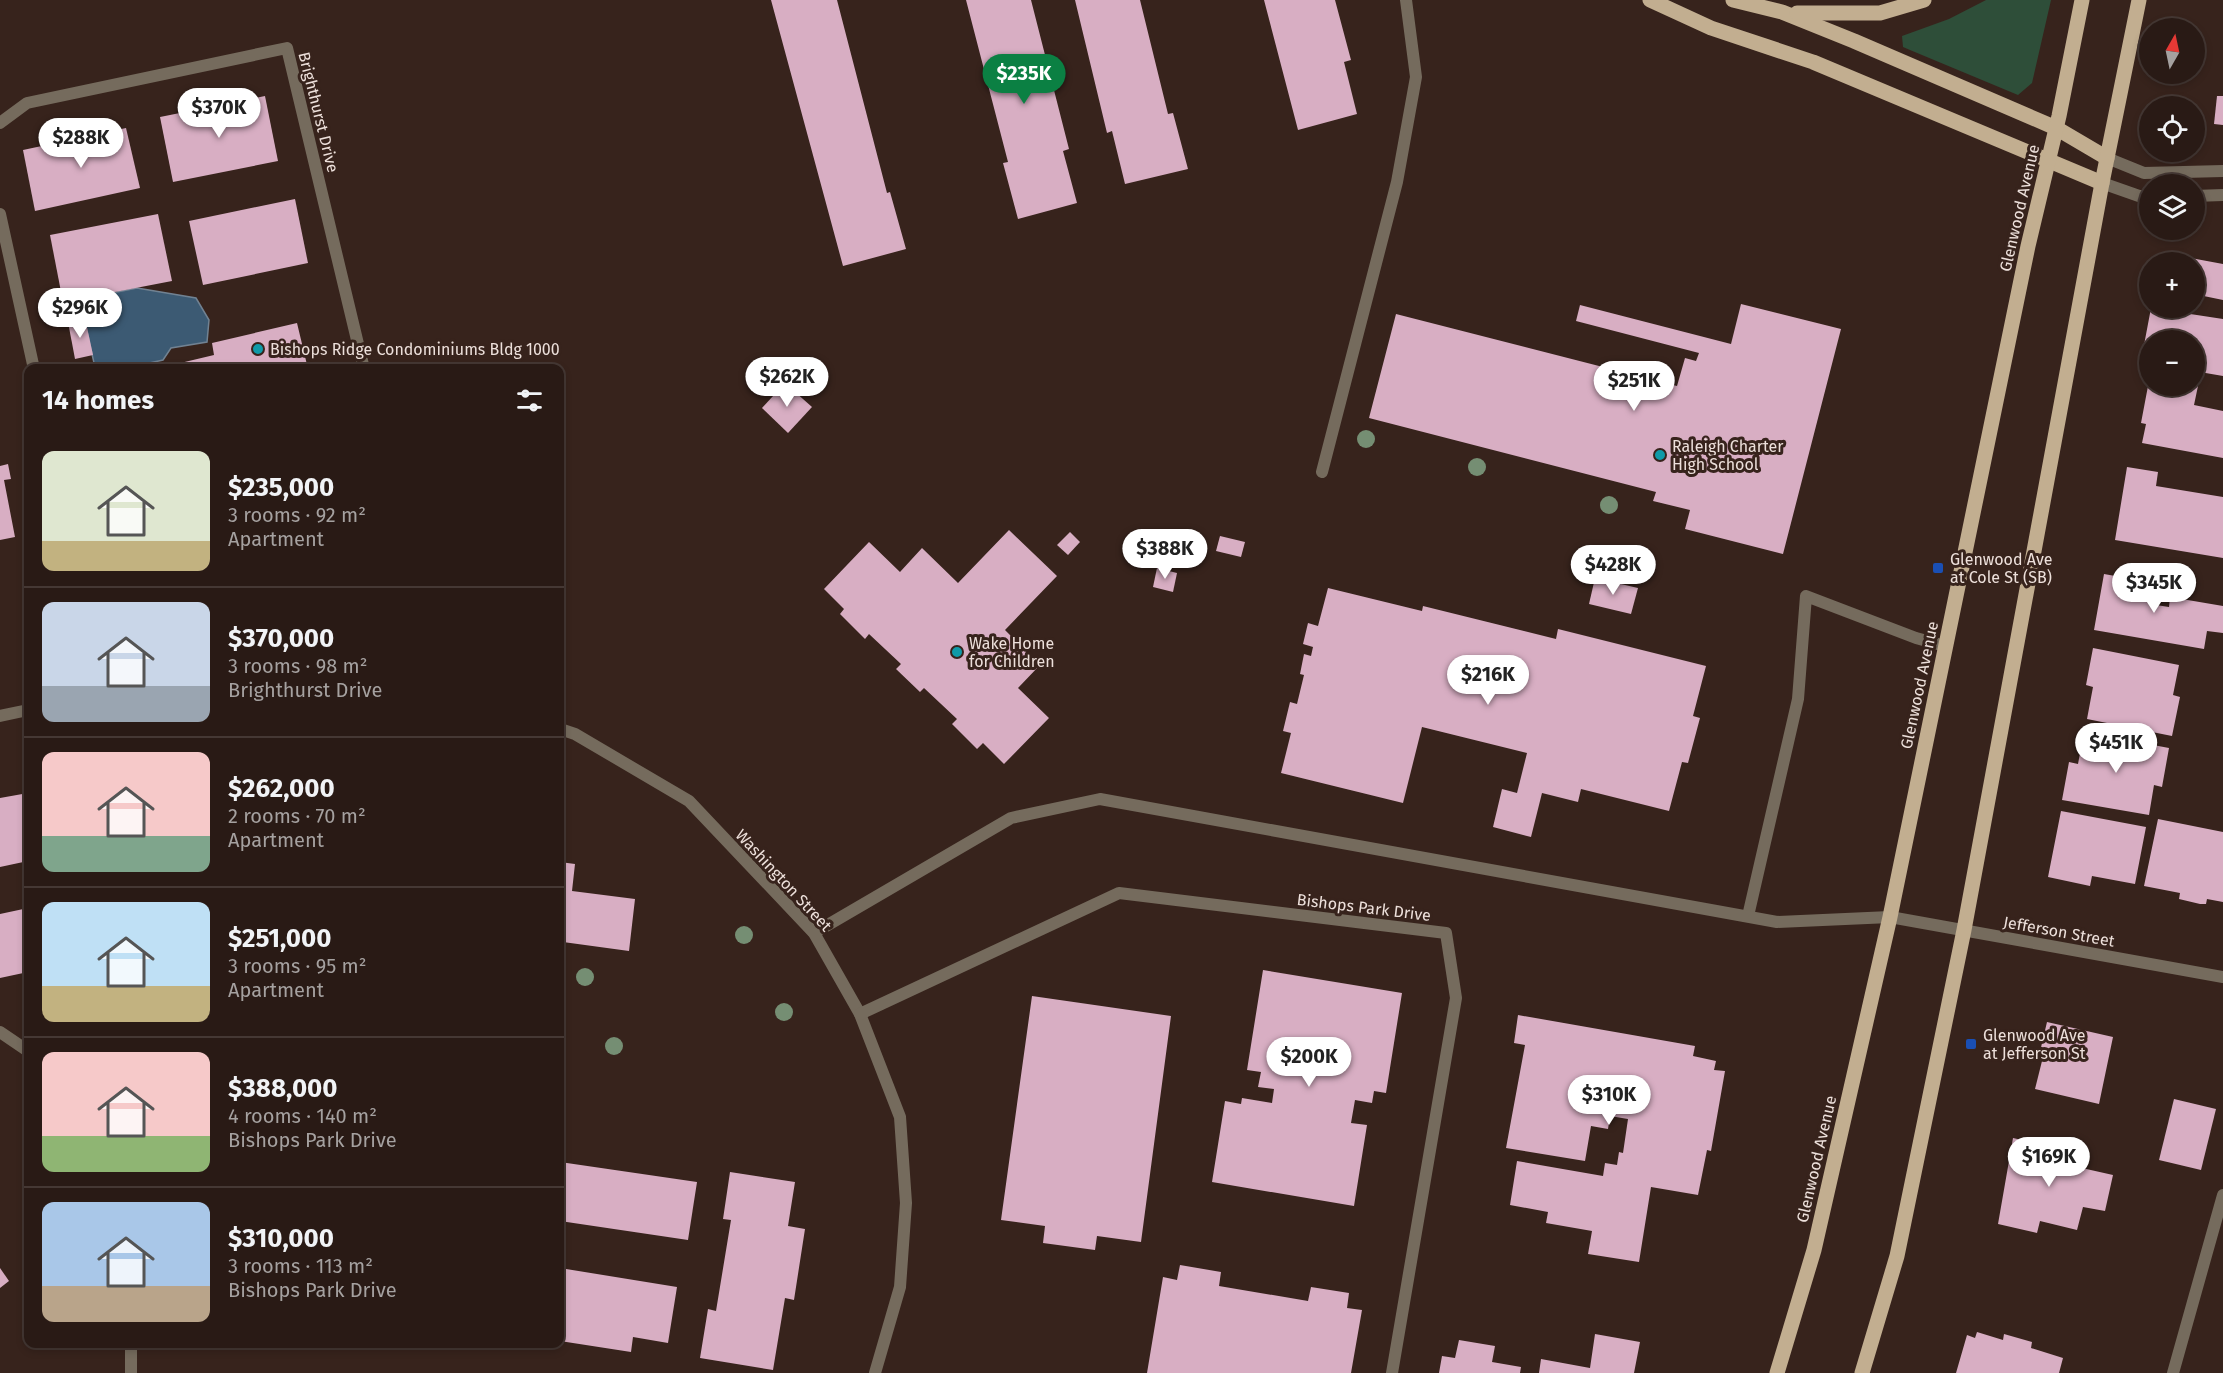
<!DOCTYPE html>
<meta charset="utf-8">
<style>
body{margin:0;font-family:"Fira Sans",sans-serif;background:#352722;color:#f1f3f6;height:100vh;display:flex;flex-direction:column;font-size:22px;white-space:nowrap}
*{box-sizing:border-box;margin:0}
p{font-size:20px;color:#a5a1a0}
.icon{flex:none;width:33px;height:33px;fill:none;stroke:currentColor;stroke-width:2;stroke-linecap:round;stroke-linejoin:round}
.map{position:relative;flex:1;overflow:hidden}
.sheet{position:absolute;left:24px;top:364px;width:540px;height:984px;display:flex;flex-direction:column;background:#291a15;border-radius:12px;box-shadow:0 3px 9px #0003,0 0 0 2px #453834}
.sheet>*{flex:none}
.needle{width:39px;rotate:9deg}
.fabs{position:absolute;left:2139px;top:18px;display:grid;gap:12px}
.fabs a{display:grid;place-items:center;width:66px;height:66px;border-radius:50%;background:#291a15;box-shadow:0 3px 9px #0003,0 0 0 2px #453834;font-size:30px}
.price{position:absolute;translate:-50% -51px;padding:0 14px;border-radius:21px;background:#fff;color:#222;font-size:20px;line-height:39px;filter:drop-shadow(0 2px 3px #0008)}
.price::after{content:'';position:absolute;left:50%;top:36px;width:18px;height:14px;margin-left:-9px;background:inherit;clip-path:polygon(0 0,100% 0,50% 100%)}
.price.on{background:#0b8043;color:#fff}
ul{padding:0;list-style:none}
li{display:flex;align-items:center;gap:18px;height:150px;padding:0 18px}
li+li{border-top:2px solid #453834}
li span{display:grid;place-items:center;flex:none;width:168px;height:120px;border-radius:12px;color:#555}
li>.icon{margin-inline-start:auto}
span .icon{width:72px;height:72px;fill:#fffc;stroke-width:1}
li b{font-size:26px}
h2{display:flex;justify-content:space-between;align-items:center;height:72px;padding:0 18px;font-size:26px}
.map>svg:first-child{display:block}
.green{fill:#2e4e39}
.water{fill:#3c5a73;stroke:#718292;stroke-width:1.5}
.building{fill:#d8aec3}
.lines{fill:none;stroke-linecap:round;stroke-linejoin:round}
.lane{stroke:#756b5d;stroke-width:12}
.street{stroke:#756b5d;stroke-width:12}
.primary{stroke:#c2ae90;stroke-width:15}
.tree{fill:#758e73}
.culture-dot{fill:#0f9aa8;stroke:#37231c;stroke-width:2}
.transit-dot{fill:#1a4fb4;stroke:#37231c;stroke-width:2}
.labels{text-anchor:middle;stroke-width:6;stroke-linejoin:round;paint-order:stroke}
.street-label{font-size:16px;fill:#ede0db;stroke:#37231c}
.poi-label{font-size:16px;fill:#ede0db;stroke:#37231c;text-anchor:start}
</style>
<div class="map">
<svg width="2223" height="1373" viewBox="0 0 2223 1373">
<rect width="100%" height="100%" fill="#37231c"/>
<polygon class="green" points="1986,0 2051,0 2032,83 2018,95 1910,50 1903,47 1902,36 1949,19"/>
<polygon class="water" points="137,288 196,298 209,320 207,342 171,348 163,360 136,366 134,369 98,369 94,363 83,313 92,297"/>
<g class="building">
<polygon points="771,0 837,0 887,193 890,192 906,249 843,266"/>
<polygon points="966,0 1031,0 1069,149 1063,151 1077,203 1018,219 1003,163 1008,162"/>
<polygon points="1075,0 1140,0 1168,114 1173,113 1188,169 1125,184 1112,131 1107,133"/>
<polygon points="1264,0 1335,0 1351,60 1344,62 1357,114 1298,130"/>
<polygon points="265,96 278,161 173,182 160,117"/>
<polygon points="2217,96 2223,96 2223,125 2214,124"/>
<polygon points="126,128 140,188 35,211 23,150"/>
<polygon points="295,199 308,263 203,285 189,221"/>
<polygon points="158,214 172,281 63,302 50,235"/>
<polygon points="2180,256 2223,264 2223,300 2194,294 2194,262 2179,262"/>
<polygon points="1741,304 1841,329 1783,554 1685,529 1690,510 1653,501 1656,492 1369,418 1396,314 1677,386 1685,358 1696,361 1699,353 1576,321 1580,305 1731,344"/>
<polygon points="2151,308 2223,319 2223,376 2194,371 2194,340 2150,340 2150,363 2141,361"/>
<polygon points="85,318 93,355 75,359 68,322"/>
<polygon points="297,323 308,369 173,369 172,365 214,355 212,343"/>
<polygon points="785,383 812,407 788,433 762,408"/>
<polygon points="2148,386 2198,386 2194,405 2223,411 2223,458 2142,443 2146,424 2141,423"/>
<polygon points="8,464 11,479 4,480 15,537 0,540 0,466"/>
<polygon points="2127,467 2158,472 2156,486 2223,497 2223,558 2115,540"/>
<polygon points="1009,530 1057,576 1005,630 1040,665 1018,688 1049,718 1004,764 983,743 977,749 952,724 957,719 924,688 920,692 896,669 901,664 869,634 865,639 840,614 844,609 824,589 869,542 900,572 922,548 958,583"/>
<polygon points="1070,532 1080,542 1068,555 1057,545"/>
<polygon points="1220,536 1245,542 1241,557 1216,551"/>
<polygon points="1157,568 1177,573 1173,592 1153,587"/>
<polygon points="2104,574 2160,584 2156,605 2169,607 2170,597 2223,606 2223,633 2207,631 2204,649 2094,630"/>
<polygon points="1595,578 1638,588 1631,614 1589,604"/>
<polygon points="1328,588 1422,611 1423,606 1556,639 1558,629 1706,666 1693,716 1700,718 1688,763 1682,762 1669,811 1581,789 1578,802 1542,793 1531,837 1493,827 1502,789 1517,793 1527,753 1422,727 1403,803 1281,773 1291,733 1283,731 1290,702 1297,704 1304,675 1300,674 1304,654 1311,656 1313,647 1303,644 1308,623 1318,626"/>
<polygon points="2093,648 2179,665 2173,695 2180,697 2172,736 2087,719 2093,687 2086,685"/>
<polygon points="2084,732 2169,748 2162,787 2154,785 2149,815 2062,800 2069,762 2078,764"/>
<polygon points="28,793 28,861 0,867 0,798"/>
<polygon points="2061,811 2146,827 2135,884 2092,876 2090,886 2048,877"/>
<polygon points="2158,819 2223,832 2223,902 2207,899 2206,904 2200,904 2179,899 2180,893 2144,886"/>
<polygon points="560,862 575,864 572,891 635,899 629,951 563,942 563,950 560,949"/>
<polygon points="28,908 28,972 0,978 0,914"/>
<polygon points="1263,970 1402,993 1386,1093 1374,1091 1372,1103 1355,1100 1351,1123 1367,1125 1354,1206 1212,1182 1225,1101 1241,1104 1242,1098 1272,1103 1274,1089 1258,1087 1261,1072 1247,1070"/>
<polygon points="1032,996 1171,1016 1141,1242 1097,1236 1095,1250 1043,1243 1045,1226 1001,1220"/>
<polygon points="1518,1015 1695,1046 1693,1056 1716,1061 1714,1070 1725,1071 1711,1151 1707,1150 1698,1195 1651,1187 1639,1262 1588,1254 1592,1231 1546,1223 1548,1212 1510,1205 1517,1161 1603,1176 1605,1163 1617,1165 1619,1152 1623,1153 1628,1119 1610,1116 1608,1129 1591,1126 1585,1161 1506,1148 1525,1045 1514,1043"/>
<polygon points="2047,1022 2113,1037 2099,1104 2035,1089 2042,1061 2038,1060"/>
<polygon points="2174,1099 2216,1109 2201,1170 2159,1160"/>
<polygon points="2013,1138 2076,1152 2073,1166 2113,1175 2105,1211 2083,1207 2077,1230 2040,1221 2037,1233 1998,1224"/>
<polygon points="560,1162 697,1182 688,1240 560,1221"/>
<polygon points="730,1172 795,1182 788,1226 805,1229 794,1300 785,1298 773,1370 700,1358 708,1309 716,1311 731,1220 723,1219"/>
<polygon points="1180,1265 1221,1272 1219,1286 1308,1301 1311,1287 1349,1293 1347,1308 1362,1310 1351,1373 1147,1373 1163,1277 1177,1280"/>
<polygon points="0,1268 9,1281 0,1288"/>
<polygon points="560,1268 677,1287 668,1343 633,1337 631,1352 560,1341"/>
<polygon points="1977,1332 2003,1340 2004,1334 2032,1342 2031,1348 2063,1358 2059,1373 1956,1373 1967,1335 1975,1338"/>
<polygon points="1595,1334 1640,1342 1634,1373 1539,1373 1541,1359 1590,1368"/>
<polygon points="1459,1340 1495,1346 1492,1362 1521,1367 1520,1373 1439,1373 1442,1356 1455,1358"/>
</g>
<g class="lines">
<g class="lane">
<polyline points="1322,472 1397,182 1416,77 1406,0"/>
<polyline points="1748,916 1798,699 1806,596 1916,638 1945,646"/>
<polyline points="814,933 1011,818 1100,799 1777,922 1890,917"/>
<polyline points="2173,1373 2223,1195"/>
</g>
<g class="street">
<polyline points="0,123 27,103 287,48 364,369"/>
<polyline points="2107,158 2144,173 2223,171"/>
<polyline points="2102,183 2139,196 2150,196"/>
<polyline points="2194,196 2223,195"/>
<polyline points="0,214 34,369"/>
<polyline points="0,716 28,710"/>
<polyline points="560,729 575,734 689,801 814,933 860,1014 900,1117 906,1203 900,1287 875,1373"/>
<polyline points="1890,917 2223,977"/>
<polyline points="860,1014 1119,893 1446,933 1456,998 1392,1373"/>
<polyline points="0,1032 28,1051"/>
<polyline points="131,1373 131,1344"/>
</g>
<g class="primary">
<polyline points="1650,0 1711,28 1813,62 2102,183"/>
<polyline points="1733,0 1782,12 1854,41 2056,128 2107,158"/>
<polyline points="1797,13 1880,13 1924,0"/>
<polyline points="1777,1373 1814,1250 1890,917 2028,246 2059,116 2082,0"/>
<polyline points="1862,1373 1897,1256 1964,930 2102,183 2139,0"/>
</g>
</g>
<g class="tree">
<circle cx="1366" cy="439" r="9"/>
<circle cx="1477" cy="467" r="9"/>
<circle cx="1609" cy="505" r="9"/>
<circle cx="744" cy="935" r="9"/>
<circle cx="585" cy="977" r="9"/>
<circle cx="784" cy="1012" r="9"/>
<circle cx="614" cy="1046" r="9"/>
</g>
<g class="culture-dot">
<circle cx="258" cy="349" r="6"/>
<circle cx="1660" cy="455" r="6"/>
<circle cx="957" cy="652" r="6"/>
</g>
<g class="transit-dot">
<rect x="1932" y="562" width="12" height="12" rx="3"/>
<rect x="1965" y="1038" width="12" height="12" rx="3"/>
</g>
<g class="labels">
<g class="street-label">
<text transform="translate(319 112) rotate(76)" y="6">Brighthurst Drive</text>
<text transform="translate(2019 208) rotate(-77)" y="6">Glenwood Avenue</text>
<text transform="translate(1919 685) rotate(-78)" y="6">Glenwood Avenue</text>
<text transform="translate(784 880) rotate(47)" y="6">Washington Street</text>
<text transform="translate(1364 907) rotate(7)" y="6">Bishops Park Drive</text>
<text transform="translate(2059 931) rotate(10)" y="6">Jefferson Street</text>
<text transform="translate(1816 1159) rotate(-77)" y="6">Glenwood Avenue</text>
</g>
<g class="poi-label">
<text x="270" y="355">Bishops Ridge Condominiums Bldg 1000</text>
<text x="1672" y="452">Raleigh Charter<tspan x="1672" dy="18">High School</tspan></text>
<text x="1950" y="565">Glenwood Ave<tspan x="1950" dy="18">at Cole St (SB)</tspan></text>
<text x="969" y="649">Wake Home<tspan x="969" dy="18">for Children</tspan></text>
<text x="1983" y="1041">Glenwood Ave<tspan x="1983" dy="18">at Jefferson St</tspan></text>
</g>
</g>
</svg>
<div class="fabs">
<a><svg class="needle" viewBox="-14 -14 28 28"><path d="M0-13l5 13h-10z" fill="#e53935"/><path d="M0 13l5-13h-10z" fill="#a5a1a0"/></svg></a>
<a><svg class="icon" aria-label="locate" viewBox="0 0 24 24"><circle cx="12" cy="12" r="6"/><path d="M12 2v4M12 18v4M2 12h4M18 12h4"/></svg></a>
<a><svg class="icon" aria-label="layers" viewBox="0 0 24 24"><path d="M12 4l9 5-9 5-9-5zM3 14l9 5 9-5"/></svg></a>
<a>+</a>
<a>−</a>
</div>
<b class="price on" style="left:1024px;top:105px">$235K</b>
<b class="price" style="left:219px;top:139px">$370K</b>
<b class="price" style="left:81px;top:169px">$288K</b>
<b class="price" style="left:80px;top:339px">$296K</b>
<b class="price" style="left:787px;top:408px">$262K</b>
<b class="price" style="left:1634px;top:412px">$251K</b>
<b class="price" style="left:1165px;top:580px">$388K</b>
<b class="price" style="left:1613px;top:596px">$428K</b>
<b class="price" style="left:2154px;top:614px">$345K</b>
<b class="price" style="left:1488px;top:706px">$216K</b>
<b class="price" style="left:2116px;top:774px">$451K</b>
<b class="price" style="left:1309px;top:1088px">$200K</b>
<b class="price" style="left:1609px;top:1126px">$310K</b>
<b class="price" style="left:2049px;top:1188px">$169K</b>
<section class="sheet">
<h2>14 homes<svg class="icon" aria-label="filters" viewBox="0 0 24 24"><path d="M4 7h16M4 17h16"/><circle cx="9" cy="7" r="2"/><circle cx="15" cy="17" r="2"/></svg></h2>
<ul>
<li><span style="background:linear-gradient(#dfe7d0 75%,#c2b280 0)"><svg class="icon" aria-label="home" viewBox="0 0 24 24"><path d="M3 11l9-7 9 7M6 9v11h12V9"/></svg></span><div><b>$235,000</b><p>3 rooms · 92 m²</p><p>Apartment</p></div></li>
<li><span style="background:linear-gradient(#c9d6e8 70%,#9aa5b1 0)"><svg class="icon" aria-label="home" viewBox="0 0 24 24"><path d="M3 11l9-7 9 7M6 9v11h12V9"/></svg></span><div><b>$370,000</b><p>3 rooms · 98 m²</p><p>Brighthurst Drive</p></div></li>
<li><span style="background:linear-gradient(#f6c9c9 70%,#7fa58c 0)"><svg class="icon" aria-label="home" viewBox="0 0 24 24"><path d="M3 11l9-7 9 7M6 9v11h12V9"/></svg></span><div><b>$262,000</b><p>2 rooms · 70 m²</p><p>Apartment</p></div></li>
<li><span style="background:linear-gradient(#bfe0f5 70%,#c2b280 0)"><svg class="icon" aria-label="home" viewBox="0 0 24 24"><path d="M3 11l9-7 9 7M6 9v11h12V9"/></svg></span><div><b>$251,000</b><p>3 rooms · 95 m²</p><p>Apartment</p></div></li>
<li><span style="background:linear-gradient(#f6c9c9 70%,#8fb573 0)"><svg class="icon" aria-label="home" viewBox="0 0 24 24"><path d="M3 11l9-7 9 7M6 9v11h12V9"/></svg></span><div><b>$388,000</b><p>4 rooms · 140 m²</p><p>Bishops Park Drive</p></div></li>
<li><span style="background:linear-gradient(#a9c7e8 70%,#b9a48a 0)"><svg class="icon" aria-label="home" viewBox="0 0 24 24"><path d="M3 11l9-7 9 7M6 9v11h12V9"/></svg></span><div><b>$310,000</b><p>3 rooms · 113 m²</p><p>Bishops Park Drive</p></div></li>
</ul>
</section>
</div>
